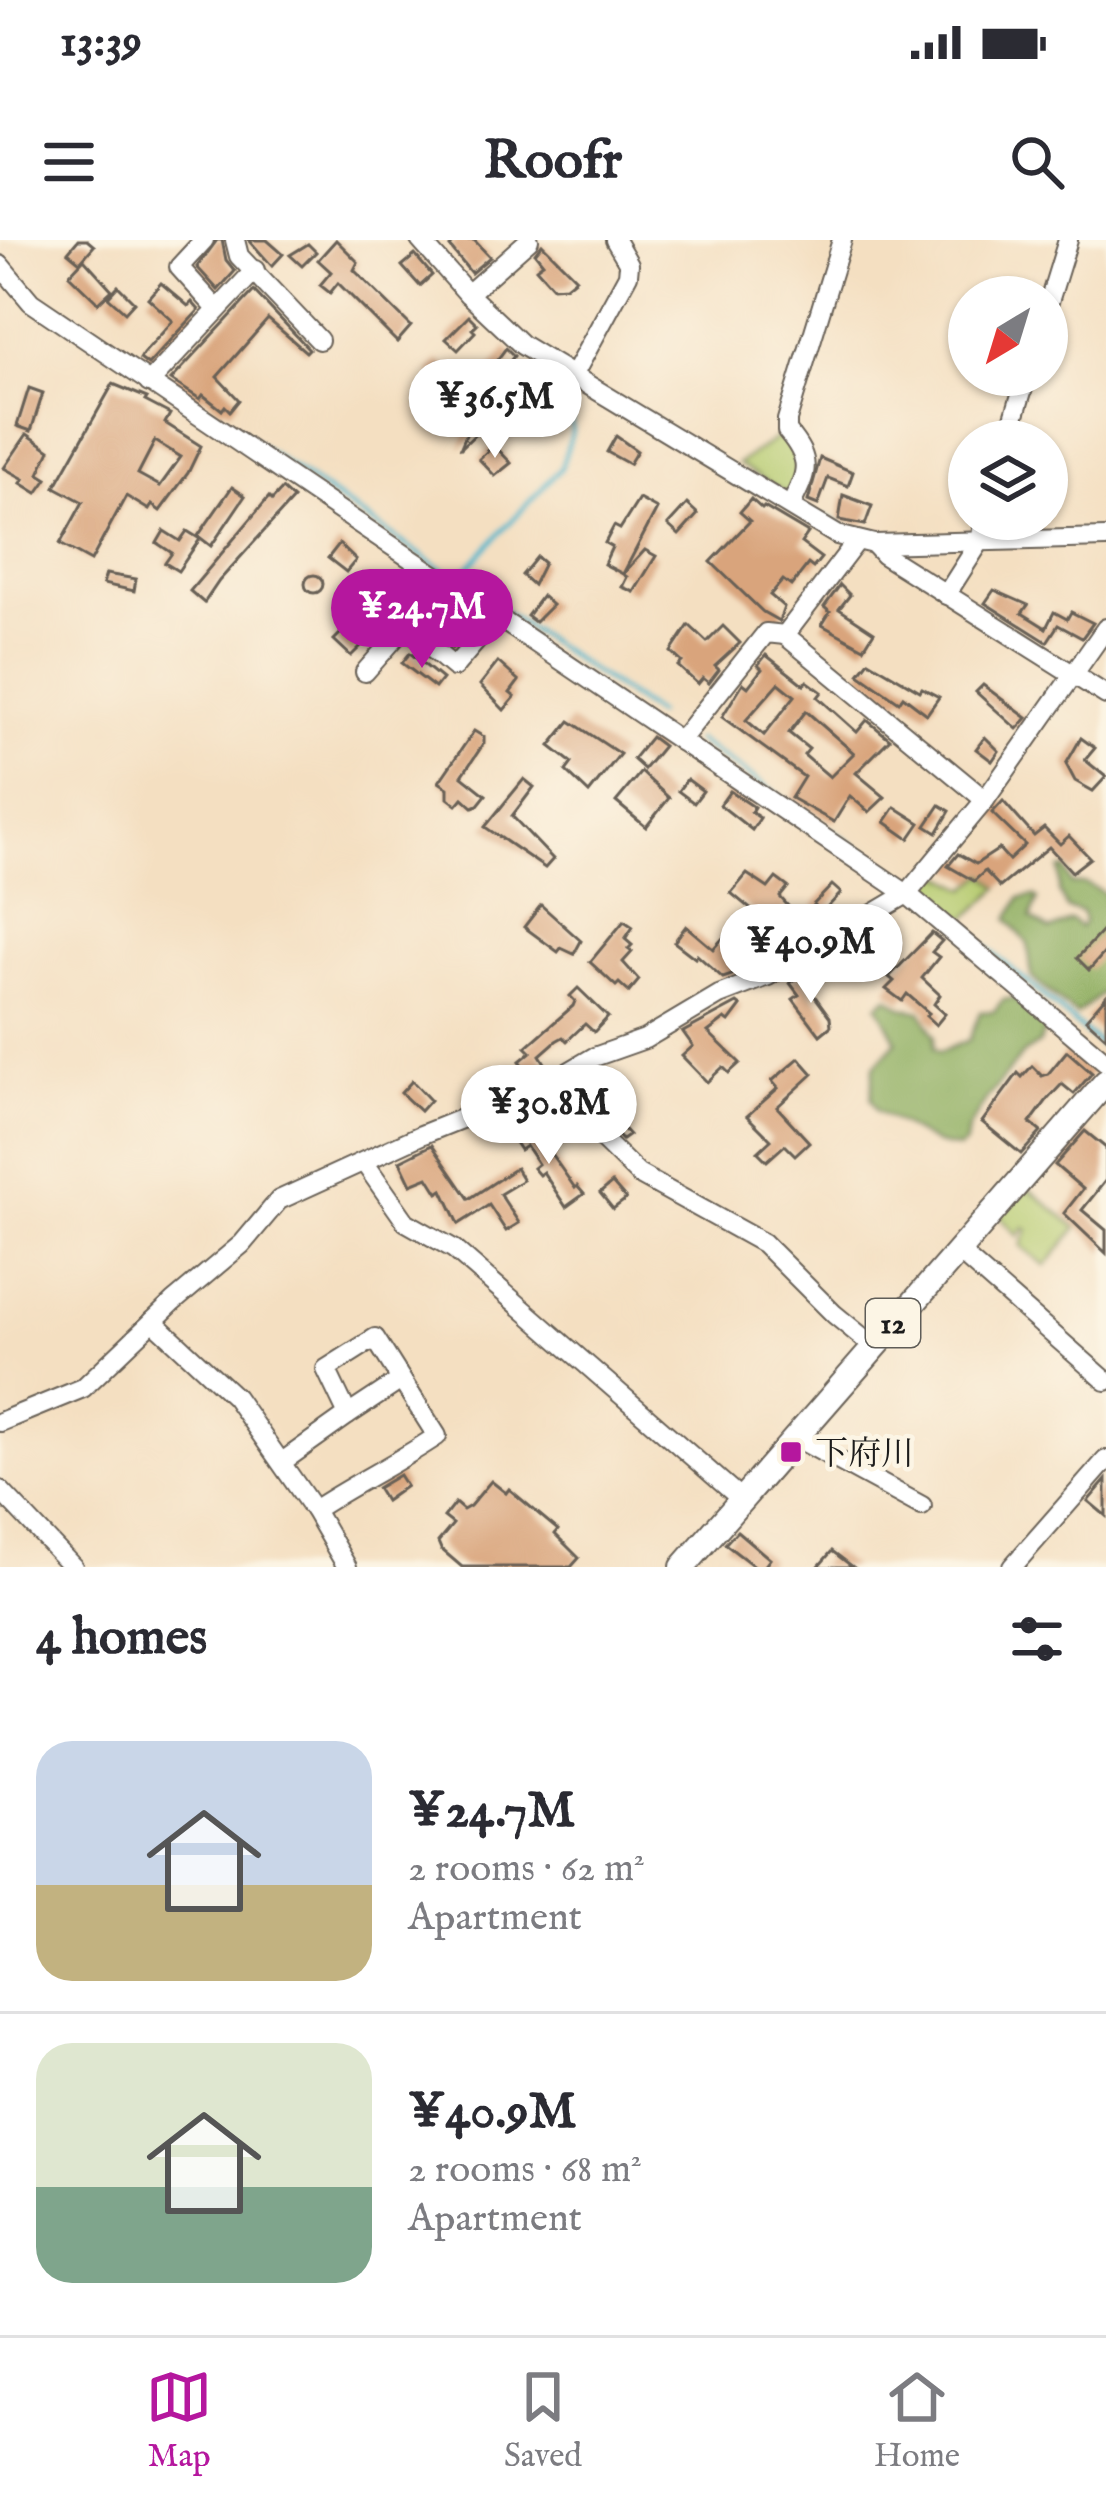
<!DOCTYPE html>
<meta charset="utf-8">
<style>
body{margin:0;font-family:"IM FELL English","Noto Serif JP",serif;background:#f7f7f7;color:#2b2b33;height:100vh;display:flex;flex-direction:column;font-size:45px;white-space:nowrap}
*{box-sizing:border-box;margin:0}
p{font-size:39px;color:#7c7c81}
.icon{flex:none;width:66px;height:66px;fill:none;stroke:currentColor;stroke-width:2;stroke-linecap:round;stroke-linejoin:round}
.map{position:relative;height:1327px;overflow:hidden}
.side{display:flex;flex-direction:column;background:#fff;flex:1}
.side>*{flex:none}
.needle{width:78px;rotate:218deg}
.tools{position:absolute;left:948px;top:36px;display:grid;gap:24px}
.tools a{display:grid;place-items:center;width:120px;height:120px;border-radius:50%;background:#fff;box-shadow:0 3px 9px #0004;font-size:60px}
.price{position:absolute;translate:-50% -102px;padding:0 27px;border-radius:42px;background:#fff;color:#222;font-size:39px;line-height:78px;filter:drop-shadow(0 3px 6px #0008)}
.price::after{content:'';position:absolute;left:50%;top:72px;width:36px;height:27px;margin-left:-18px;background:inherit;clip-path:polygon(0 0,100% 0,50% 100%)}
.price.on{background:#b5179e;color:#fff}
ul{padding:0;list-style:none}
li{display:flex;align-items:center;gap:36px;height:300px;padding:0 36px}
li+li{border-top:3px solid #e1e1e2}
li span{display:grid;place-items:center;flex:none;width:336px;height:240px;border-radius:36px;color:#555}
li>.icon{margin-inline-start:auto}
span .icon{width:144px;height:144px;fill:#fffc;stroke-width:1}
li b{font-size:51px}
h2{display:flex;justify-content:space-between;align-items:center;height:144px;padding:0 36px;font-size:51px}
.status{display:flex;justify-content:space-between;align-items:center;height:84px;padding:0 60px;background:#fff;direction:ltr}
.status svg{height:33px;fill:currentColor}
header{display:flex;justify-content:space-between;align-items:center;height:156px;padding:0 36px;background:#fff;font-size:54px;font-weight:800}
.menu{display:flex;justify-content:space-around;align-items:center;height:168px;border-top:3px solid #e1e1e2;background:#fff;font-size:33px;color:#7c7c81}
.menu a{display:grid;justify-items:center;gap:6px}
.menu .on{color:#b5179e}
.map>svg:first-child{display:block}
.green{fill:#b6cb6f;stroke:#697446;stroke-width:3}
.forest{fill:#90af62;stroke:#56663f;stroke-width:3}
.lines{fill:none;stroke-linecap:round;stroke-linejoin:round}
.stream{stroke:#4eb6cc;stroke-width:4.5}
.building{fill:#d9a47c;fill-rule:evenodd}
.minor-casing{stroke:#686056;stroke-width:22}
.major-casing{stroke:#686056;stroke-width:28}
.minor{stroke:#fff;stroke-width:18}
.major{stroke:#fff;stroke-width:24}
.poi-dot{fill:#b5179e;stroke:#fcf5e5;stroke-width:4.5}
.labels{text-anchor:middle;stroke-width:9;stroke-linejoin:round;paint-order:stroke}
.shield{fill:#fcf5e5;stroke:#5f5d58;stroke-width:3}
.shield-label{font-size:30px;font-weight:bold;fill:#1c1c1c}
.poi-label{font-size:33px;fill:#1c1c1c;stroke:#fcf5e5;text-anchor:start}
</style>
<div class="status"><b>13:39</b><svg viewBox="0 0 49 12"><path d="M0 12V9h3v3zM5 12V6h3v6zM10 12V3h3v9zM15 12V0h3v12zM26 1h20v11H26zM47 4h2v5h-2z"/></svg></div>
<header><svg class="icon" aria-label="menu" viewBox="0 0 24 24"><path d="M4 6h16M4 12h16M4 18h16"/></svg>Roofr<svg class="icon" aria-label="search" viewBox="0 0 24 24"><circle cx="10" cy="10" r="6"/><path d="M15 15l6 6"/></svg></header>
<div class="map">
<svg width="1106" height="1327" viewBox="0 0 1106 1327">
<rect width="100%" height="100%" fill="#fcf5e5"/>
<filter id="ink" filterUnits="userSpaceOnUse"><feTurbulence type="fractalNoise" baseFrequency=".00833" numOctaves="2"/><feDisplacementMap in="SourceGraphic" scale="24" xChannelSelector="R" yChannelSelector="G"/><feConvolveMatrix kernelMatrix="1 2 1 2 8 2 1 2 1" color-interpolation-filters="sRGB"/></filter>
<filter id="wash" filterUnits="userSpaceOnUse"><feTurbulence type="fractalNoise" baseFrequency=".004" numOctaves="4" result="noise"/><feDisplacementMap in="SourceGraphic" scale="48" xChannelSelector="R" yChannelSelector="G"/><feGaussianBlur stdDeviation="2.7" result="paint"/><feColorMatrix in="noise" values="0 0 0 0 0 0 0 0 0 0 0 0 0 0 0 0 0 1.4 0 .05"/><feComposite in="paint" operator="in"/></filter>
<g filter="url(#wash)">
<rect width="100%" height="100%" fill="#f4dfc1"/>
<g class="green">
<polygon points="782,194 803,227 789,255 738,224"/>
<polygon points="937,631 967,649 985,634 999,648 963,681 921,647"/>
<polygon points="1024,945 1077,988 1046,1026 1021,1006 1028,989 1024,987 1018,996 999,976"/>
</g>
<g class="forest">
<polygon points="1060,629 1065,629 1071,644 1086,644 1106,654 1106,750 1076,775 1032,738 1028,704 1008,679 1020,658 1034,656 1038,659 1031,678 1050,690 1071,680 1080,687 1084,682 1082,672 1067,669 1059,652"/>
<polygon points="888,757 902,767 921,771 935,796 934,808 940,812 969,800 980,772 994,771 1003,760 1014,758 1046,787 1039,804 1023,814 988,857 968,889 966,903 959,909 936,904 877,871 871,859 874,827 897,801 878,765"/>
</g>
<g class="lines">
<g class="stream">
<polyline points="208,171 656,474"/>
<polyline points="825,277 847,289"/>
<polyline points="458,338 561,228 572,192 568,143"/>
<polyline points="696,500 911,644"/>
<polyline points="920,650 1106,810"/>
</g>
</g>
<g id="blocks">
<g class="building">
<polygon points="78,0 87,0 94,6 80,22 68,12"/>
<polygon points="217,0 222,0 226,20 235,31 218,50 197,27"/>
<polygon points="249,0 267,0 283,14 272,26"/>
<polygon points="336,0 358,22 354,30 411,86 397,102 338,43 330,53 320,45 331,32 318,20"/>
<polygon points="457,0 474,0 490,17 471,33 450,7"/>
<polygon points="308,4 316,12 302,26 290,15"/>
<polygon points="542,4 576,38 566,46 553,47 536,28 543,23 535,13"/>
<polygon points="415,15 432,35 420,46 402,26"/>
<polygon points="84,19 112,50 98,63 69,35"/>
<polygon points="161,43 188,66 192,62 199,70 148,125 140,119 143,114 173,81 148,58"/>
<polygon points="118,46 134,62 125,72 108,57"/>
<polygon points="254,51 309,109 306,112 268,79 217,137 239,160 230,171 225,166 222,170 203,155 200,159 171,140"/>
<polygon points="469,76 477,84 472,89 475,92 458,110 446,99"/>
<polygon points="506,108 514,116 493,144 485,136"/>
<polygon points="438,121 460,137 450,149 429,132"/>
<path d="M113,144L147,158L145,161L170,174L165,183L201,206L188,233L160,271L152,265L149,270L126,256L91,321L60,304L83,262L55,247ZM155,201L181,217L160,246L138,234Z"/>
<polygon points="547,147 563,161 553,170 539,154"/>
<polygon points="29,148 43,153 31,191 17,186"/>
<polygon points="496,153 504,159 496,174 460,209 470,185 465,180 484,157 489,161"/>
<polygon points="27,194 50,210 39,234 47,239 37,253 21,243 24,239 4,228"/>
<polygon points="616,196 637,211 629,224 607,212"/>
<polygon points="494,205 511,223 495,236 479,219"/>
<polygon points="820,218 853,232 848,246 828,238 818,265 808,261"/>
<polygon points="232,247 245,256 211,306 198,296"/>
<polygon points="282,249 293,259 219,341 204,363 190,351 269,257 272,260"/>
<polygon points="843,255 872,266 865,285 839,280"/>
<polygon points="639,259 657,269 623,334 604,324 612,307 605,303 614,286 620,289"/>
<polygon points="751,259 762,269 764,267 808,293 801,303 821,318 813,328 808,324 791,346 783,340 770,355 784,367 779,381 763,372 711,322 750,281 740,272"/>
<polygon points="687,264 698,274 679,295 668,285"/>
<polygon points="164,291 180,301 187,291 200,299 178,331 165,323 172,313 157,303"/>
<polygon points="339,304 356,320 346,332 328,318"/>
<polygon points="645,310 656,316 634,352 622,347 627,337 623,334"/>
<polygon points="537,317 544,323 533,345 522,335"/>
<polygon points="106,334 136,339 134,351 103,344"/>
<circle cx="314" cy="344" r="9"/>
<polygon points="840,345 850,355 839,369 874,392 864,408 822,385 830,372 824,367"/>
<polygon points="994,350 1028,365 1022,373 1046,388 1054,372 1067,379 1071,372 1093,383 1082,398 1058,385 1047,402 985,363"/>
<polygon points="542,356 552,365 535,382 527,376"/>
<polygon points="375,365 392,381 381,393 364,377"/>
<polygon points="440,370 455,383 461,376 472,385 452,408 431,385"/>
<polygon points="689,385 707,402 723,386 740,403 715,426 719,430 709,443 703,438 698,444 678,426 682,422 671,412"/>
<polygon points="344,390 361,406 351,416 334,400"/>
<polygon points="410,413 442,439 435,448 402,423"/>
<path d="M766,415L804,445L807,441L822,452L818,457L857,492L867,480L890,499L856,533L885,557L869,572L850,556L834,582L791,558L804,537L722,477L743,443L748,447L762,429L758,425ZM779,443L795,456L764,495L746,480ZM806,471L854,513L830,537L804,515L809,509L789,493Z"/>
<polygon points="869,421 920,451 922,448 939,457 927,474 903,456 899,462 859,434"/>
<polygon points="498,422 519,441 510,453 515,457 504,470 480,445"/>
<polygon points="983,445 1027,478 1017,489 976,452"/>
<polygon points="570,481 620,514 589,553 566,531 572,523 550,506"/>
<polygon points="474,491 484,497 484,503 462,536 486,555 478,565 473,567 463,558 457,565 448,558 448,548 439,542"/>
<polygon points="651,497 663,506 644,529 633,519"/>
<polygon points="985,497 999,511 992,521 976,509"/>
<polygon points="1081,498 1095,508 1085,520 1106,537 1093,551 1075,541 1066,524"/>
<polygon points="641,532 669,558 646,587 616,562"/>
<polygon points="524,539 534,547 512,576 553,619 545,628 485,587"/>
<polygon points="687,539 703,551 694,563 678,551"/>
<polygon points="730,551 754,567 751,572 760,578 752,590 720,565"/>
<polygon points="1003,561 1034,596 1044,588 1060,604 1069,596 1090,618 1072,632 1049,607 1000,647 985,631 974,641 948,626 958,614 976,624 999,609 1009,620 1025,605 992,573"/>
<polygon points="940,565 950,571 937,593 926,586"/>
<polygon points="895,567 920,583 909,599 885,582"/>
<polygon points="747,634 768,648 776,638 788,647 780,657 788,666 781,673 801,695 776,716 741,683 753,671 731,653"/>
<polygon points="832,645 841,653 822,673 813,665"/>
<polygon points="541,665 581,701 574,714 561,708 558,712 524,687"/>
<polygon points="624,681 633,687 625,699 632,705 628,709 632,712 623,722 639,740 629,752 619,743 616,746 590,722"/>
<polygon points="686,686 713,709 734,686 743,694 725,713 738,728 732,735 723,738 697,715 695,718 674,702"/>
<polygon points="1106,687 1106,711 1089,730 1077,718"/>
<polygon points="932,693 942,701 932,712 939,717 922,738 940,755 934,764 945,774 936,785 926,776 929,773 907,754 902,761 886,749 894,741 889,737"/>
<polygon points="800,736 830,777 831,786 820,795 793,759 799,755 790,743"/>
<polygon points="578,748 608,777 594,792 585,784 567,801 563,797 556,801 540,815 548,828 532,836 520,821 531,812 526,807 573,766 575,761 570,756"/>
<polygon points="1106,756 1106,797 1086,779"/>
<polygon points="737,763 741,766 729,782 725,779 708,792 740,823 729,833 723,827 707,842 682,816 693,806 683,792"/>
<polygon points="1067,811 1092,833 1074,854 1062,844 1047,860 1030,883 1041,892 1021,914 982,882 1018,833 1022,837 1032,826 1042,836 1048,834"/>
<polygon points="799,818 813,834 777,867 809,902 795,915 785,905 767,921 758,912 771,900 747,876 778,848 772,841"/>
<polygon points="596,831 601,838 597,841 615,870 623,864 628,873 616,881 629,895 622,900 587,862 579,841"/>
<polygon points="412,841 430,860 420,871 401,853"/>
<polygon points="533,888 575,948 577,946 584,954 566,967 543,932 539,935 533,928 538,924 526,906 520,910 514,901"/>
<polygon points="1085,891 1106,908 1106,940 1082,970 1106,990 1106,1013 1064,973 1083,949 1055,925"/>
<polygon points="432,905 469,959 516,928 523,940 500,954 519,983 506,991 489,965 459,984 443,950 438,953 428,937 411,944 400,921"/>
<polygon points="612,943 626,959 613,969 600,953"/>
<polygon points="399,1235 406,1246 385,1261 377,1248"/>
<polygon points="1106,1240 1106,1276 1088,1261"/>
<polygon points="491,1241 506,1253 509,1249 558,1290 555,1294 579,1318 571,1327 462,1327 441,1309 438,1302 453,1284 444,1277 455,1263 463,1270 470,1266"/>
<polygon points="737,1291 770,1319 764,1327 755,1327 725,1304"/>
<polygon points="832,1311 853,1327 818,1327"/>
</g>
</g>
</g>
<g filter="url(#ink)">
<use href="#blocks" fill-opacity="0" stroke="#686056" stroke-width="3"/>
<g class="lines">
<g class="minor-casing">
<g id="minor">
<polyline points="204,0 179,27 217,69"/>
<polyline points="235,0 239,16 319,100"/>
<polyline points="420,0 468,54 522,105 837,295 874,304 1106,298"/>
<polyline points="0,25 31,62 907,654 1106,822"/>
<polyline points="468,54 529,0"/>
<polyline points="1047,68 1068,0"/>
<polyline points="573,136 628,35 629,24 615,0"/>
<polyline points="149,143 255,30"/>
<polyline points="1007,201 1027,135"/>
<path d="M791,265C807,232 813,222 787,191V180L842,0"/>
<polyline points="856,302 785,395 985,560"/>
<polyline points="874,304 884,315 1106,455"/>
<polyline points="946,355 981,300 983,279"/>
<polyline points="406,387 454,427 496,378"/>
<polyline points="365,432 444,342"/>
<polyline points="680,501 766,393 785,395"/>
<polyline points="563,836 575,869 587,884 638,934 763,1003 834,1074 873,1106"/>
<polyline points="364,922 406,982 454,1009 741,1259"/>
<polyline points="957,1010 1106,1141"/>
<polyline points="153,1081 235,1157 314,1270 347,1327"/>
<polyline points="348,1175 401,1140"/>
<polyline points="0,1182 83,1148 173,1062 242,1004 279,960 421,895 548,844 594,817 645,799 719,755 768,736 907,654 985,560 1106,388"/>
<polyline points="795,1197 922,1266"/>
<path d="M282,1222L348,1175L326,1129L375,1098L437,1196C397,1223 355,1243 314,1270"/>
<polyline points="0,1250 73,1327"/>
<polyline points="1012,1327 1106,1220"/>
</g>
</g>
<g class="major-casing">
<polyline id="major" points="683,1327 1106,842"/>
</g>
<use href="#minor" class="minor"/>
<use href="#major" class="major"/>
</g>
</g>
<rect class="poi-dot" x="779" y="1200" width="24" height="24" rx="6"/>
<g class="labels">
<rect class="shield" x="866" y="1059" width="54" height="48" rx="9"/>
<g class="shield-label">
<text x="893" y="1093">12</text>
</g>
<g class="poi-label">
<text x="815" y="1224">下府川</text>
</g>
</g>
</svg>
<div class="tools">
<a><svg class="needle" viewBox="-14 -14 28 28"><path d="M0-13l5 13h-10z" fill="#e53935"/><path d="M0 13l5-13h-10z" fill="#7c7c81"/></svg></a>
<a><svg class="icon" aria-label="layers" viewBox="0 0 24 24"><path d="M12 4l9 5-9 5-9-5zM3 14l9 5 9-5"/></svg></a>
</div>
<b class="price" style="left:495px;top:221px">¥36.5M</b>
<b class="price on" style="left:422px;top:431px">¥24.7M</b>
<b class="price" style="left:811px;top:766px">¥40.9M</b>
<b class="price" style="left:549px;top:927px">¥30.8M</b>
</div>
<section class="side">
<h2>4 homes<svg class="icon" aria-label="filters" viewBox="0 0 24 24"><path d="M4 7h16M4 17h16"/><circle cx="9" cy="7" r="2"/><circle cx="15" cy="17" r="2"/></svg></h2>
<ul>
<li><span style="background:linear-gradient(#c9d6e8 60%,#c2b280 0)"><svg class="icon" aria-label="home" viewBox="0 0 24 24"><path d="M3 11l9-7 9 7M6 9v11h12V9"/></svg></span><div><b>¥24.7M</b><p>2 rooms · 62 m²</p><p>Apartment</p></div></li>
<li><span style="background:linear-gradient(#dfe7d0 60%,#7fa58c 0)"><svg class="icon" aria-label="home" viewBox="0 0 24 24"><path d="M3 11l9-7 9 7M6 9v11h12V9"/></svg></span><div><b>¥40.9M</b><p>2 rooms · 68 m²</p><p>Apartment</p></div></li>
</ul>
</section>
<nav class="menu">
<a class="on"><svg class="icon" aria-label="map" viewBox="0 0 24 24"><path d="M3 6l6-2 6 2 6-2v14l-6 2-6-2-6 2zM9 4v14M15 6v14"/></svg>Map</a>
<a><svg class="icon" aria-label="saved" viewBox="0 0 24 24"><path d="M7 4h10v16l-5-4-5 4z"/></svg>Saved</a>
<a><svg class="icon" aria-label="home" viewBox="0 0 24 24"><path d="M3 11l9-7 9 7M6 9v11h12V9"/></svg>Home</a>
</nav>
